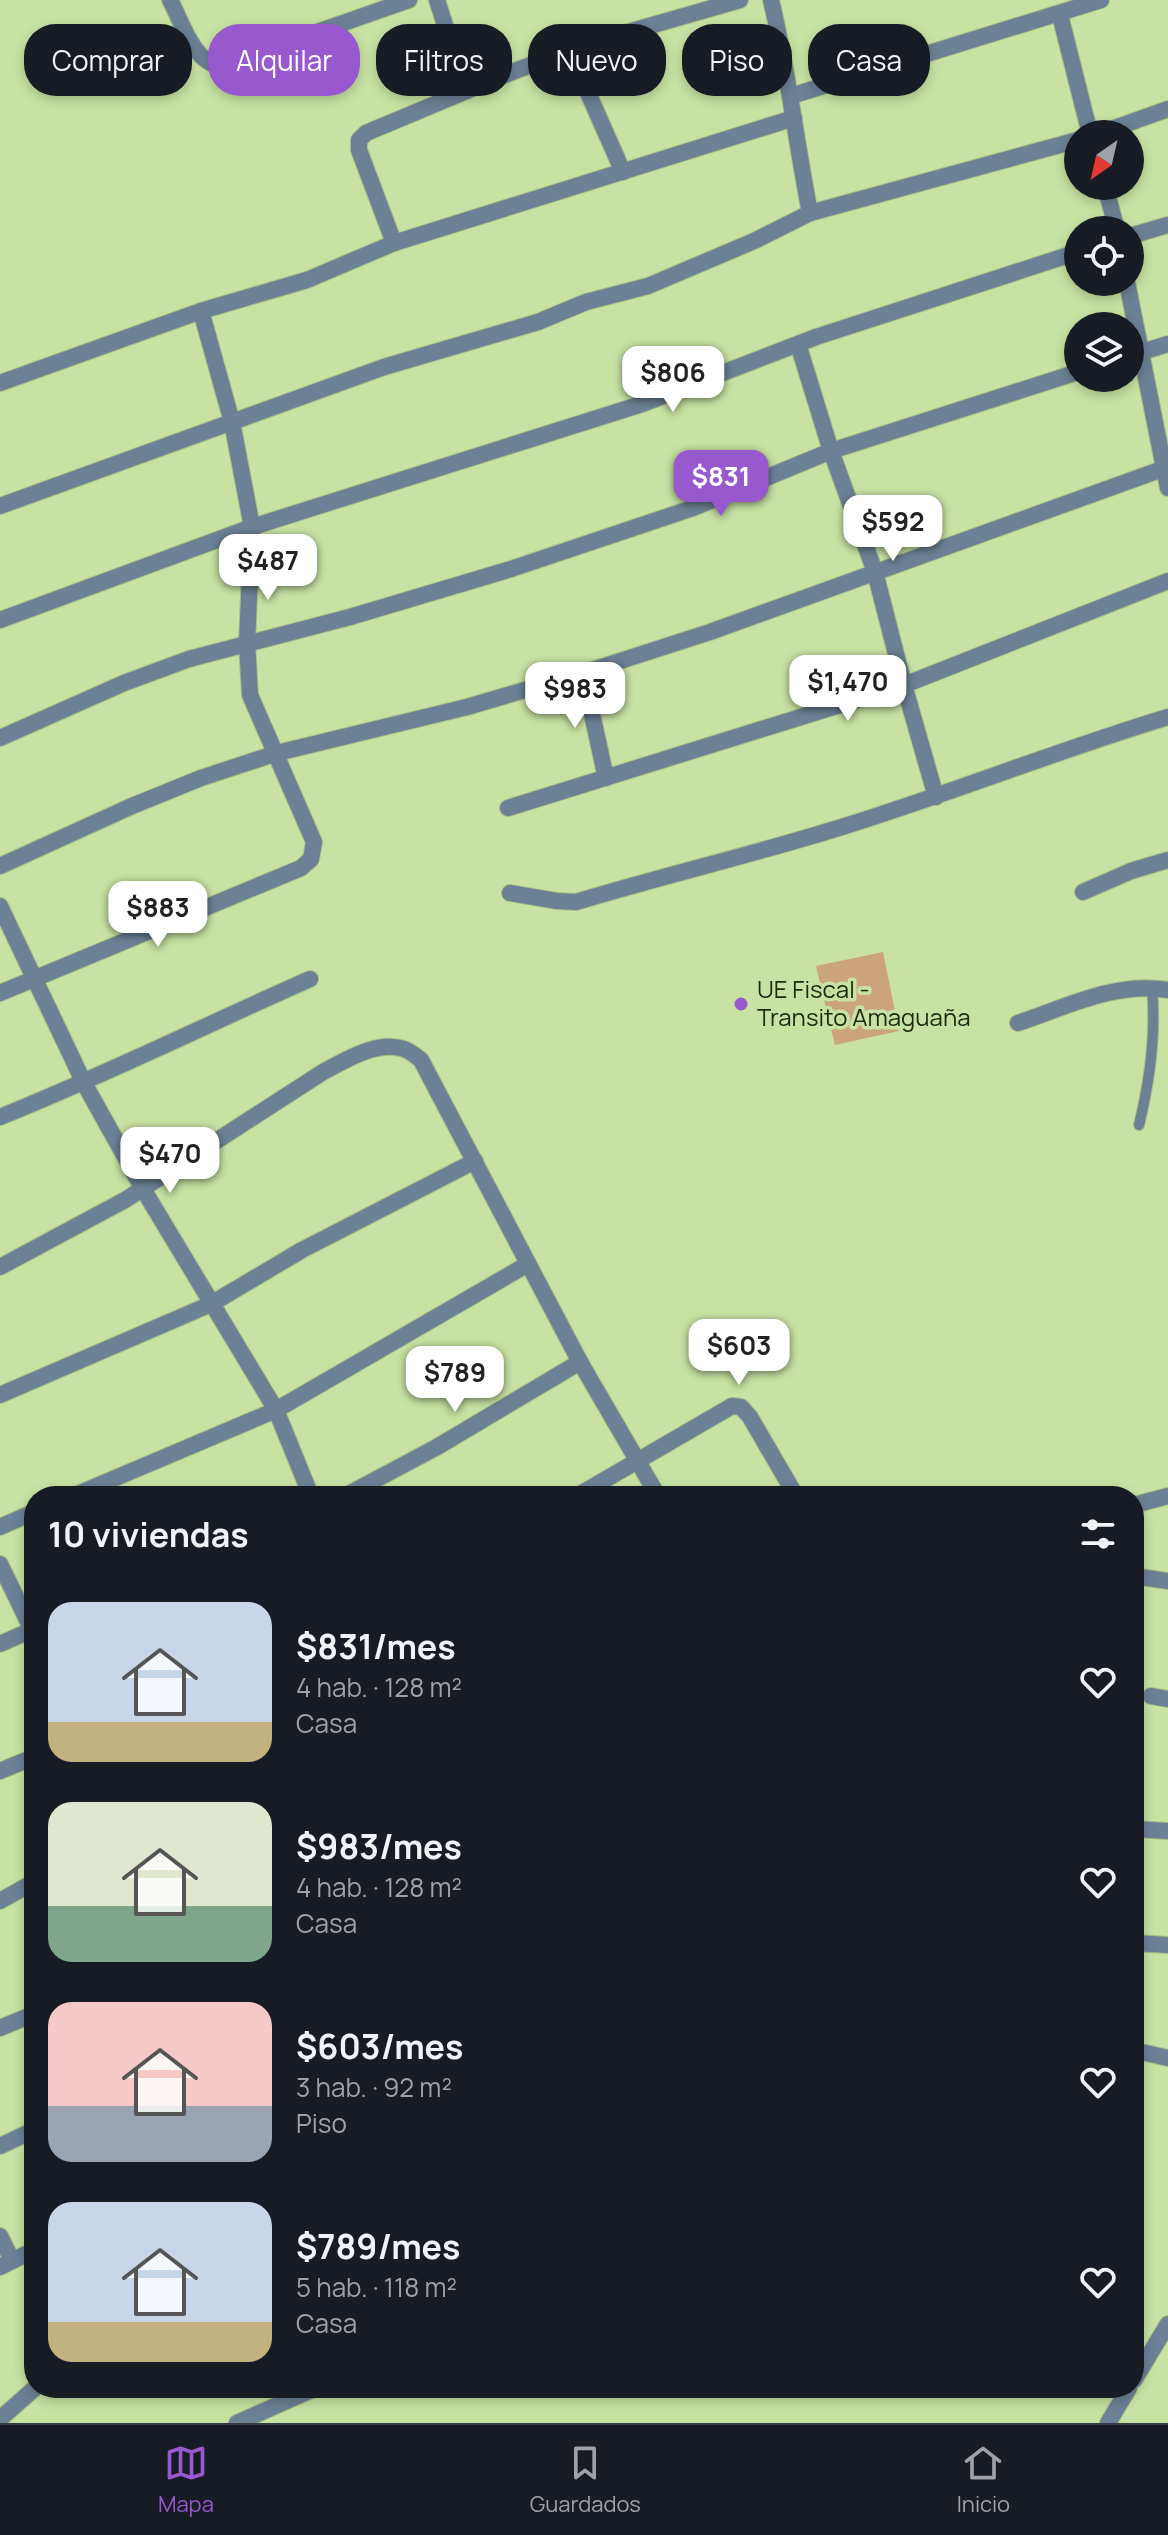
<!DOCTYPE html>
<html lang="es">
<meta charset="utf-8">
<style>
body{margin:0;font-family:Manrope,sans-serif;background:#20242c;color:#f1f3f6;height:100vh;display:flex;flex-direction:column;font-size:30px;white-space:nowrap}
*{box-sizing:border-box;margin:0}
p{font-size:26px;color:#9ea1a6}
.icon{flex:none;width:44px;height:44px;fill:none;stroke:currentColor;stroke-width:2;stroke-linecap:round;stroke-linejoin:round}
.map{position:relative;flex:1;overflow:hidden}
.drawer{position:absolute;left:24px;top:1486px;width:1120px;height:912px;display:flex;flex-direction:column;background:#171b24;border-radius:32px;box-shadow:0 4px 12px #0003}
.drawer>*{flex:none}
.hud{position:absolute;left:24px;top:24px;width:1120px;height:72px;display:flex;gap:16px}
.needle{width:52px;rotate:214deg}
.buttons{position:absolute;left:1064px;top:120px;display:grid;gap:16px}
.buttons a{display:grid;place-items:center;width:80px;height:80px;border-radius:50%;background:#171b24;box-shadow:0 4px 12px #0003;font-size:40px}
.price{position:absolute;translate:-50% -68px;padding:0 18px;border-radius:16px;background:#fff;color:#222;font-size:26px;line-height:52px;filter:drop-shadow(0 2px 4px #0008)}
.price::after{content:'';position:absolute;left:50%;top:48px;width:24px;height:18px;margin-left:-12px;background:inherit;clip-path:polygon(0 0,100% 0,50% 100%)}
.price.selected{background:#9858ce;color:#fff}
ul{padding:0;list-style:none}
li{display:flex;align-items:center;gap:24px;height:200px;padding:0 24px}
li span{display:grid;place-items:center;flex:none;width:224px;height:160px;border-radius:24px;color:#555}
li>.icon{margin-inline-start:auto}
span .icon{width:96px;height:96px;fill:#fffc;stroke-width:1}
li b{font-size:34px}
h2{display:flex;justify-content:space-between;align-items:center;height:96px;padding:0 24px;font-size:34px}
.chip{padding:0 28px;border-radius:32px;background:#171b24;box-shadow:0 4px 12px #0003;font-size:28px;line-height:72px}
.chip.selected{background:#9858ce;color:#fff}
.tab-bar{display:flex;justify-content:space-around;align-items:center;height:112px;border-top:2px solid #363941;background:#171b24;font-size:22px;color:#9ea1a6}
.tab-bar a{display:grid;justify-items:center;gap:4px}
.tab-bar .selected{color:#9858ce}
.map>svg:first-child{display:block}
.green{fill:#cca47c}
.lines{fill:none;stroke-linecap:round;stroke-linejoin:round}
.service-casing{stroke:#a6bd85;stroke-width:12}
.minor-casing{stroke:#a6bd85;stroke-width:18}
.tertiary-casing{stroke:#a6bd85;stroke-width:18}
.service{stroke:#6b8195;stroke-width:10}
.minor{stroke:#6b8195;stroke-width:16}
.tertiary{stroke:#6b8195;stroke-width:16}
.poi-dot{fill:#9858ce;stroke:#c8e2a3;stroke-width:3}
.labels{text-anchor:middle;stroke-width:7;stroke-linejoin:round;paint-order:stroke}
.poi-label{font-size:24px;fill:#1e280f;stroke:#c8e2a3;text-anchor:start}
</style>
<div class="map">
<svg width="1168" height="2423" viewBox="0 0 1168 2423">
<rect width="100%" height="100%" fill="#c8e2a3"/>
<polygon class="green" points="883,952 899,1031 835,1045 816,966"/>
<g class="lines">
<g class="service-casing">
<path id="service" d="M1139,1125C1150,1080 1156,1033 1152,988"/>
</g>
<g class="minor-casing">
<g id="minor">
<path d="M170,0C182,22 193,62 220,66L409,0"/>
<polyline points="437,0 466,91"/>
<path d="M771,0C788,70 796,142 810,213"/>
<polyline points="1060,15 1090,134"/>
<polyline points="570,52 623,172"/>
<polyline points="791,96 1101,0"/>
<polyline points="1098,134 1168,109"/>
<polyline points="1105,186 1117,230"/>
<polyline points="1130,236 1168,225"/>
<polyline points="394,243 359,150 359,140 366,133 512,72 590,43 740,0"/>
<polyline points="1127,282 1168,488"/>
<polyline points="798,344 831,451 875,572 904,685 936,797"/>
<polyline points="1132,355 1168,344"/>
<polyline points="0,383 201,311 307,280 394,243 794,118"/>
<polyline points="0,506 384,367 538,322 586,302 648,286 754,241 810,213 1078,140"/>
<polyline points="0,620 252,527 642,404 816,337 1078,252"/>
<polyline points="583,673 606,778"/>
<polyline points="0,738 124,683 189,659 350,617 511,569 693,508 831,451 1078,372"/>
<polyline points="508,808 904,685 1168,581"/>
<polyline points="0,866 132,806 201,778 277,753 467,707 583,673 710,632 1168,467"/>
<polyline points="1083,892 1131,871 1168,860"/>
<path d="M510,893L557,901L576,902C665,875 756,854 845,826C954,792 1059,750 1168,717"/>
<polyline points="0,906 84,1083 143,1189 276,1410 311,1496"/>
<polyline points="0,993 301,868 311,859 314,842 250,695 247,643 252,527 232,422 201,311"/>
<path d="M1018,1023C1066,1007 1117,981 1168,990"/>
<path d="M0,1117C105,1075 206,1025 310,979"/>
<path d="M0,1267L125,1200L323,1072C346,1060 377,1040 404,1049C410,1051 416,1056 421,1060L580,1362L658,1496"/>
<polyline points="0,1395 211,1304 302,1250 475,1161"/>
<polyline points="73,1496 276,1410 528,1264"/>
<polyline points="345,1496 437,1447 580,1362"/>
<polyline points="577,1496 732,1406 741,1407 750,1417 796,1496"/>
<polyline points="0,1527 34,1512"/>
<polyline points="1134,1576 1168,1581"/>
<polyline points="0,1644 34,1629"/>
<polyline points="1151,1696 1168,1699"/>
<polyline points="0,1771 34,1757"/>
<polyline points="1134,1829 1168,1831"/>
<polyline points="0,1901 34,1882"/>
<polyline points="1134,1943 1168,1945"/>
<polyline points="0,2028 34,2014"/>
<polyline points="1141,2052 1168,2058"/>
<polyline points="0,2146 34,2130"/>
<polyline points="0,2236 12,2260"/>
<polyline points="0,2267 34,2250"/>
<polyline points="1134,2380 1168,2324"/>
<polyline points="0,2419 35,2388"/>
<polyline points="237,2423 316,2388"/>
<polyline points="1108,2423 1129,2388"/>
</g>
</g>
<g class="tertiary-casing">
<g id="tertiary">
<polyline points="1134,1505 1168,1496"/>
<polyline points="0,1564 34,1634"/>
</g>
</g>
<use href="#service" class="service"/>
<use href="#minor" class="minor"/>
<use href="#tertiary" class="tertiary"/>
</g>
<circle class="poi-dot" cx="741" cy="1004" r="8"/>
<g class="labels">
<g class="poi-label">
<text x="757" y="998">UE Fiscal -<tspan x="757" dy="28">Transito Amaguaña</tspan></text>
</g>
</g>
</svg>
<div class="buttons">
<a><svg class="needle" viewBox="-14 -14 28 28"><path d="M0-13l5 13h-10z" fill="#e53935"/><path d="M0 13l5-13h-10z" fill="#9ea1a6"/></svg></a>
<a><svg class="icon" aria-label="locate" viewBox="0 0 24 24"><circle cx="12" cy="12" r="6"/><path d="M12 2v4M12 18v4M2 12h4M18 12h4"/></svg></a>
<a><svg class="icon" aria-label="layers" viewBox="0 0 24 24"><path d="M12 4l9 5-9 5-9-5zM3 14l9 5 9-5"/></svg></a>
</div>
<b class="price" style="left:673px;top:414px">$806</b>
<b class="price selected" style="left:721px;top:518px">$831</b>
<b class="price" style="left:893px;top:563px">$592</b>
<b class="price" style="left:268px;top:602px">$487</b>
<b class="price" style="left:848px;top:723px">$1,470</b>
<b class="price" style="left:575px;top:730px">$983</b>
<b class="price" style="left:158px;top:949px">$883</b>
<b class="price" style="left:170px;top:1195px">$470</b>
<b class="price" style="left:739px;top:1387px">$603</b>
<b class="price" style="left:455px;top:1414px">$789</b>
<div class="hud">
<a class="chip">Comprar</a>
<a class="chip selected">Alquilar</a>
<a class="chip">Filtros</a>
<a class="chip">Nuevo</a>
<a class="chip">Piso</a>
<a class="chip">Casa</a>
</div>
<section class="drawer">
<h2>10 viviendas<svg class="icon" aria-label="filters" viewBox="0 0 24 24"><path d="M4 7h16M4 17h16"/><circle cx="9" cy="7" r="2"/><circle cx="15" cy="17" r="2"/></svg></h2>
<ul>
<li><span style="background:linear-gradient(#c9d6e8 75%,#c2b280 0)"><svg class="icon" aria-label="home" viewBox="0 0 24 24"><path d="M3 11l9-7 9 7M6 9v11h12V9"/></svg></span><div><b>$831/mes</b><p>4 hab. · 128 m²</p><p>Casa</p></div><svg class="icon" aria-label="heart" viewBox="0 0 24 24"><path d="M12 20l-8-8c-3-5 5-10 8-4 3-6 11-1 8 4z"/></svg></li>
<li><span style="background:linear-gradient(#dfe7d0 65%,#7fa58c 0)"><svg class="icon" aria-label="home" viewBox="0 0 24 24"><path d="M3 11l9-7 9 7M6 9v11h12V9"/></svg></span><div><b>$983/mes</b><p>4 hab. · 128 m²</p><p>Casa</p></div><svg class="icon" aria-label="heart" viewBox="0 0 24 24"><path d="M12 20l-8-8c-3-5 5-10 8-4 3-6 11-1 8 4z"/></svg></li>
<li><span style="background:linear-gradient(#f6c9c9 65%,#9aa5b1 0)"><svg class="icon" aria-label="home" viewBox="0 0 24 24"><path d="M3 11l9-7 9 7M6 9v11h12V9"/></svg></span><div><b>$603/mes</b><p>3 hab. · 92 m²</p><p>Piso</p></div><svg class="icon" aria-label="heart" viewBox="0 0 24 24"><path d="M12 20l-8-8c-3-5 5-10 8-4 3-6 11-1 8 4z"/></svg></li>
<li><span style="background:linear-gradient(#c9d6e8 75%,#c2b280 0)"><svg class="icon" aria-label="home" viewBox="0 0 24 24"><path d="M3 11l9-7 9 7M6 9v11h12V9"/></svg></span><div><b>$789/mes</b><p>5 hab. · 118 m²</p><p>Casa</p></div><svg class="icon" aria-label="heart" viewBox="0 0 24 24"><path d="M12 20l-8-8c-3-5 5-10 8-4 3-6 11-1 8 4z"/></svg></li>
</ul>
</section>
</div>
<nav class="tab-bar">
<a class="selected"><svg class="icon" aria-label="map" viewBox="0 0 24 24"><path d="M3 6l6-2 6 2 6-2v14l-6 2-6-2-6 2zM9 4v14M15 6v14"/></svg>Mapa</a>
<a><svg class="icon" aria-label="saved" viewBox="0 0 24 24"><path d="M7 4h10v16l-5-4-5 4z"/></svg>Guardados</a>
<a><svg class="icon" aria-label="home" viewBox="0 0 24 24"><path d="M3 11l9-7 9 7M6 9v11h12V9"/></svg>Inicio</a>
</nav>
